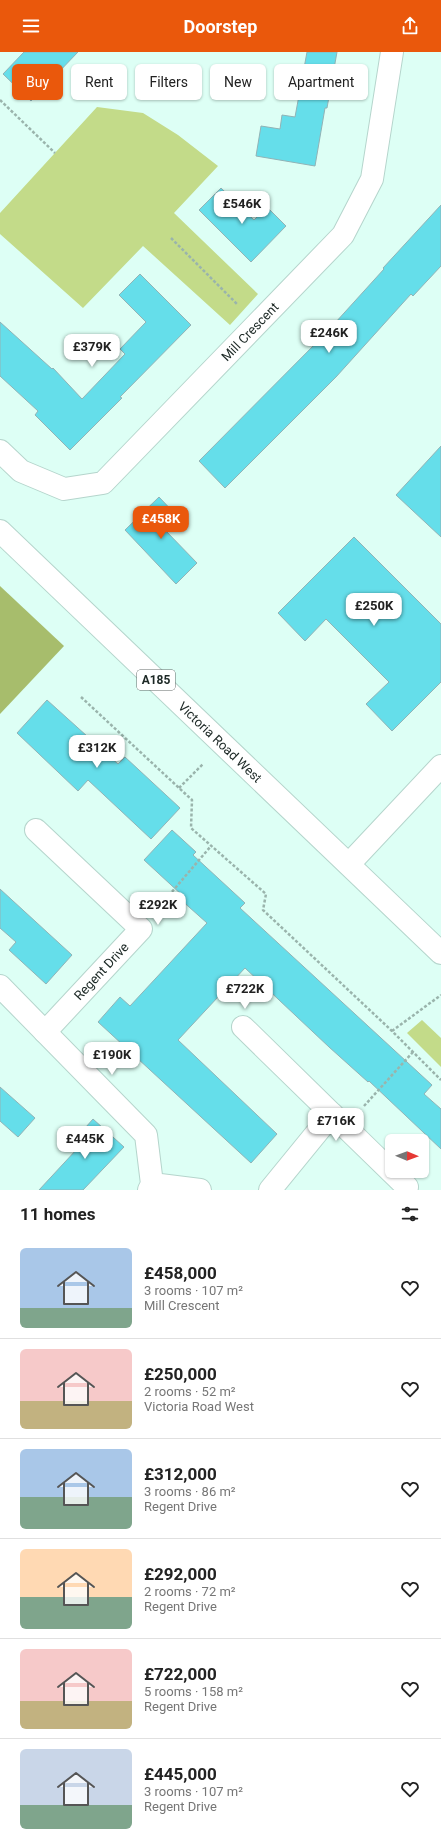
<!DOCTYPE html>
<meta charset="utf-8">
<style>
body{margin:0;font-family:Roboto,sans-serif;background:#f2f2f2;color:#222;height:100vh;display:flex;flex-direction:column;font-size:15px;white-space:nowrap}
*{box-sizing:border-box;margin:0}
p{font-size:13px;color:#767676}
.icon{flex:none;width:22px;height:22px;fill:none;stroke:currentColor;stroke-width:2;stroke-linecap:round;stroke-linejoin:round}
.map{position:relative;height:1138px;overflow:hidden}
.sheet{display:flex;flex-direction:column;background:#fff;flex:1}
.sheet>*{flex:none}
.guide{position:absolute;left:12px;top:12px;width:417px;height:36px;display:flex;gap:8px}
.needle{width:26px;rotate:91deg}
.fabs{position:absolute;left:385px;top:1082px;display:grid;gap:8px}
.fabs a{display:grid;place-items:center;width:44px;height:44px;border-radius:6px;background:#fff;box-shadow:0 1px 3px #0004;font-size:20px}
.price{position:absolute;translate:-50% -34px;padding:0 9px;border-radius:8px;background:#fff;color:#222;font-size:13px;line-height:26px;filter:drop-shadow(0 1px 2px #0008)}
.price::after{content:'';position:absolute;left:50%;top:24px;width:12px;height:9px;margin-left:-6px;background:inherit;clip-path:polygon(0 0,100% 0,50% 100%)}
.price.selected{background:#ea580c;color:#fff}
ul{padding:0;list-style:none}
li{display:flex;align-items:center;gap:12px;height:100px;padding:0 20px}
li+li{border-top:1px solid #e0e0e0}
li span{display:grid;place-items:center;flex:none;width:112px;height:80px;border-radius:6px;color:#555}
li>.icon{margin-inline-start:auto}
span .icon{width:48px;height:48px;fill:#fffc;stroke-width:1}
li b{font-size:17px}
h2{display:flex;justify-content:space-between;align-items:center;height:48px;padding:0 20px;font-size:17px}
.chip{padding:0 14px;border-radius:6px;background:#fff;box-shadow:0 1px 3px #0004;font-size:14px;line-height:36px}
.chip.selected{background:#ea580c;color:#fff}
header{display:flex;justify-content:space-between;align-items:center;height:52px;padding:0 20px;background:#ea580c;color:#fff;font-size:18px;font-weight:700}
.map>svg:first-child{display:block}
.green{fill:#c3db89}
.forest{fill:#a7bd6c}
.building{fill:#65deea;stroke:#91b3b6}
.lines{fill:none;stroke-linecap:round;stroke-linejoin:round}
.minor-casing{stroke:#b5d5cc;stroke-width:24}
.major-casing{stroke:#b5d5cc;stroke-width:24}
.path{stroke:#9ab4ac;stroke-width:2.5;stroke-dasharray:3 2;stroke-linecap:butt}
.minor{stroke:#fff;stroke-width:22}
.major{stroke:#fff;stroke-width:22}
.labels{text-anchor:middle;stroke-width:3;stroke-linejoin:round;paint-order:stroke}
.shield{fill:#fff;stroke:#606866;stroke-width:1}
.shield-label{font-size:12px;font-weight:bold;fill:#1c2825}
.street-label{font-size:13px;fill:#1c2825;stroke:#fff}
</style>
<header><svg class="icon" aria-label="menu" viewBox="0 0 24 24"><path d="M4 6h16M4 12h16M4 18h16"/></svg>Doorstep<svg class="icon" aria-label="share" viewBox="0 0 24 24"><path d="M12 15V3M7 8l5-5 5 5M5 13v7h14v-7"/></svg></header>
<div class="map">
<svg width="441" height="1138" viewBox="0 0 441 1138">
<rect width="100%" height="100%" fill="#ddfff5"/>
<g class="green">
<polygon points="97,55 143,61 178,83 218,114 174,161 258,242 230,273 143,194 83,256 0,182 0,161"/>
<polygon points="422,968 441,986 441,1015 407,981"/>
</g>
<polygon class="forest" points="0,534 64,594 0,662"/>
<g class="building">
<polygon points="24,0 78,0 31,49 3,22"/>
<polygon points="307,0 337,0 327,56 325,56 315,114 256,104 261,74 280,77 282,63 295,65"/>
<polygon points="221,136 254,168 267,155 286,174 251,210 199,158"/>
<polygon points="441,153 441,214 413,244 411,242 336,325 225,436 199,409 325,282 384,217 383,216"/>
<polygon points="140,222 191,273 120,345 122,346 70,398 35,363 38,359 0,324 0,270 52,317 53,316 82,347 125,302 120,297 146,270 119,243"/>
<polygon points="441,394 441,485 396,443"/>
<polygon points="159,445 179,466 165,478 197,511 176,532 125,478"/>
<polygon points="354,485 441,572 441,630 392,679 366,652 389,630 326,567 305,589 278,561"/>
<polygon points="47,648 118,712 125,705 180,756 151,787 88,728 78,739 17,681"/>
<polygon points="172,778 196,800 193,803 245,851 240,856 432,1033 424,1042 441,1057 441,1097 369,1029 368,1030 329,995 245,916 178,988 277,1082 251,1111 98,970 120,945 130,954 207,871 180,847 183,844 144,808"/>
<polygon points="0,837 72,903 46,932 9,898 16,890 0,876"/>
<polygon points="0,1035 35,1066 18,1085 0,1069"/>
<polygon points="93,1067 124,1095 83,1138 39,1138 77,1097 71,1092"/>
</g>
<g class="lines">
<g class="minor-casing">
<g id="minor">
<path id="s1" d="M0,399L21,419L64,437L103,431L343,183L372,127L392,0"/>
<polyline points="36,778 141,877 45,980"/>
<polyline points="349,812 441,714"/>
<polyline points="0,934 146,1083 152,1132 149,1138"/>
<polyline points="243,975 332,1062"/>
<polyline points="152,1132 200,1138"/>
<polyline points="270,1138 332,1062 407,1135"/>
</g>
</g>
<g class="major-casing">
<g id="major">
<path id="s2" d="M0,479L441,901"/>
</g>
</g>
<g class="path">
<polyline points="0,48 55,101"/>
<polyline points="171,186 237,252"/>
<polyline points="81,645 192,748 191,776 266,842 263,858 392,979 441,1028"/>
<polyline points="179,736 203,712"/>
<polyline points="159,855 211,794"/>
<polyline points="392,979 441,943"/>
<polyline points="364,1054 413,1000"/>
</g>
<use href="#minor" class="minor"/>
<use href="#major" class="major"/>
</g>
<g class="labels">
<rect class="shield" x="137" y="618" width="38" height="20" rx="3"/>
<g class="shield-label">
<text x="156" y="632">A185</text>
</g>
<g class="street-label">
<text dy="5" stroke="none"><textPath href="#s1" startOffset="326">Mill Crescent</textPath></text>
<text dy="5" stroke="none"><textPath href="#s2" startOffset="305">Victoria Road West</textPath></text>
<text transform="translate(101 919) rotate(-47)" y="5">Regent Drive</text>
</g>
</g>
</svg>
<div class="fabs">
<a><svg class="needle" viewBox="-14 -14 28 28"><path d="M0-13l5 13h-10z" fill="#e53935"/><path d="M0 13l5-13h-10z" fill="#767676"/></svg></a>
</div>
<b class="price" style="left:242px;top:173px">£546K</b>
<b class="price" style="left:329px;top:302px">£246K</b>
<b class="price" style="left:92px;top:316px">£379K</b>
<b class="price selected" style="left:161px;top:488px">£458K</b>
<b class="price" style="left:374px;top:575px">£250K</b>
<b class="price" style="left:97px;top:717px">£312K</b>
<b class="price" style="left:158px;top:874px">£292K</b>
<b class="price" style="left:245px;top:958px">£722K</b>
<b class="price" style="left:112px;top:1024px">£190K</b>
<b class="price" style="left:336px;top:1090px">£716K</b>
<b class="price" style="left:85px;top:1108px">£445K</b>
<div class="guide">
<a class="chip selected">Buy</a>
<a class="chip">Rent</a>
<a class="chip">Filters</a>
<a class="chip">New</a>
<a class="chip">Apartment</a>
</div>
</div>
<section class="sheet">
<h2>11 homes<svg class="icon" aria-label="filters" viewBox="0 0 24 24"><path d="M4 7h16M4 17h16"/><circle cx="9" cy="7" r="2"/><circle cx="15" cy="17" r="2"/></svg></h2>
<ul>
<li><span style="background:linear-gradient(#a9c7e8 75%,#7fa58c 0)"><svg class="icon" aria-label="home" viewBox="0 0 24 24"><path d="M3 11l9-7 9 7M6 9v11h12V9"/></svg></span><div><b>£458,000</b><p>3 rooms · 107 m²</p><p>Mill Crescent</p></div><svg class="icon" aria-label="heart" viewBox="0 0 24 24"><path d="M12 20l-8-8c-3-5 5-10 8-4 3-6 11-1 8 4z"/></svg></li>
<li><span style="background:linear-gradient(#f6c9c9 65%,#c2b280 0)"><svg class="icon" aria-label="home" viewBox="0 0 24 24"><path d="M3 11l9-7 9 7M6 9v11h12V9"/></svg></span><div><b>£250,000</b><p>2 rooms · 52 m²</p><p>Victoria Road West</p></div><svg class="icon" aria-label="heart" viewBox="0 0 24 24"><path d="M12 20l-8-8c-3-5 5-10 8-4 3-6 11-1 8 4z"/></svg></li>
<li><span style="background:linear-gradient(#a9c7e8 60%,#7fa58c 0)"><svg class="icon" aria-label="home" viewBox="0 0 24 24"><path d="M3 11l9-7 9 7M6 9v11h12V9"/></svg></span><div><b>£312,000</b><p>3 rooms · 86 m²</p><p>Regent Drive</p></div><svg class="icon" aria-label="heart" viewBox="0 0 24 24"><path d="M12 20l-8-8c-3-5 5-10 8-4 3-6 11-1 8 4z"/></svg></li>
<li><span style="background:linear-gradient(#ffd9b3 60%,#7fa58c 0)"><svg class="icon" aria-label="home" viewBox="0 0 24 24"><path d="M3 11l9-7 9 7M6 9v11h12V9"/></svg></span><div><b>£292,000</b><p>2 rooms · 72 m²</p><p>Regent Drive</p></div><svg class="icon" aria-label="heart" viewBox="0 0 24 24"><path d="M12 20l-8-8c-3-5 5-10 8-4 3-6 11-1 8 4z"/></svg></li>
<li><span style="background:linear-gradient(#f6c9c9 65%,#c2b280 0)"><svg class="icon" aria-label="home" viewBox="0 0 24 24"><path d="M3 11l9-7 9 7M6 9v11h12V9"/></svg></span><div><b>£722,000</b><p>5 rooms · 158 m²</p><p>Regent Drive</p></div><svg class="icon" aria-label="heart" viewBox="0 0 24 24"><path d="M12 20l-8-8c-3-5 5-10 8-4 3-6 11-1 8 4z"/></svg></li>
<li><span style="background:linear-gradient(#c9d6e8 70%,#7fa58c 0)"><svg class="icon" aria-label="home" viewBox="0 0 24 24"><path d="M3 11l9-7 9 7M6 9v11h12V9"/></svg></span><div><b>£445,000</b><p>3 rooms · 107 m²</p><p>Regent Drive</p></div><svg class="icon" aria-label="heart" viewBox="0 0 24 24"><path d="M12 20l-8-8c-3-5 5-10 8-4 3-6 11-1 8 4z"/></svg></li>
</ul>
</section>
